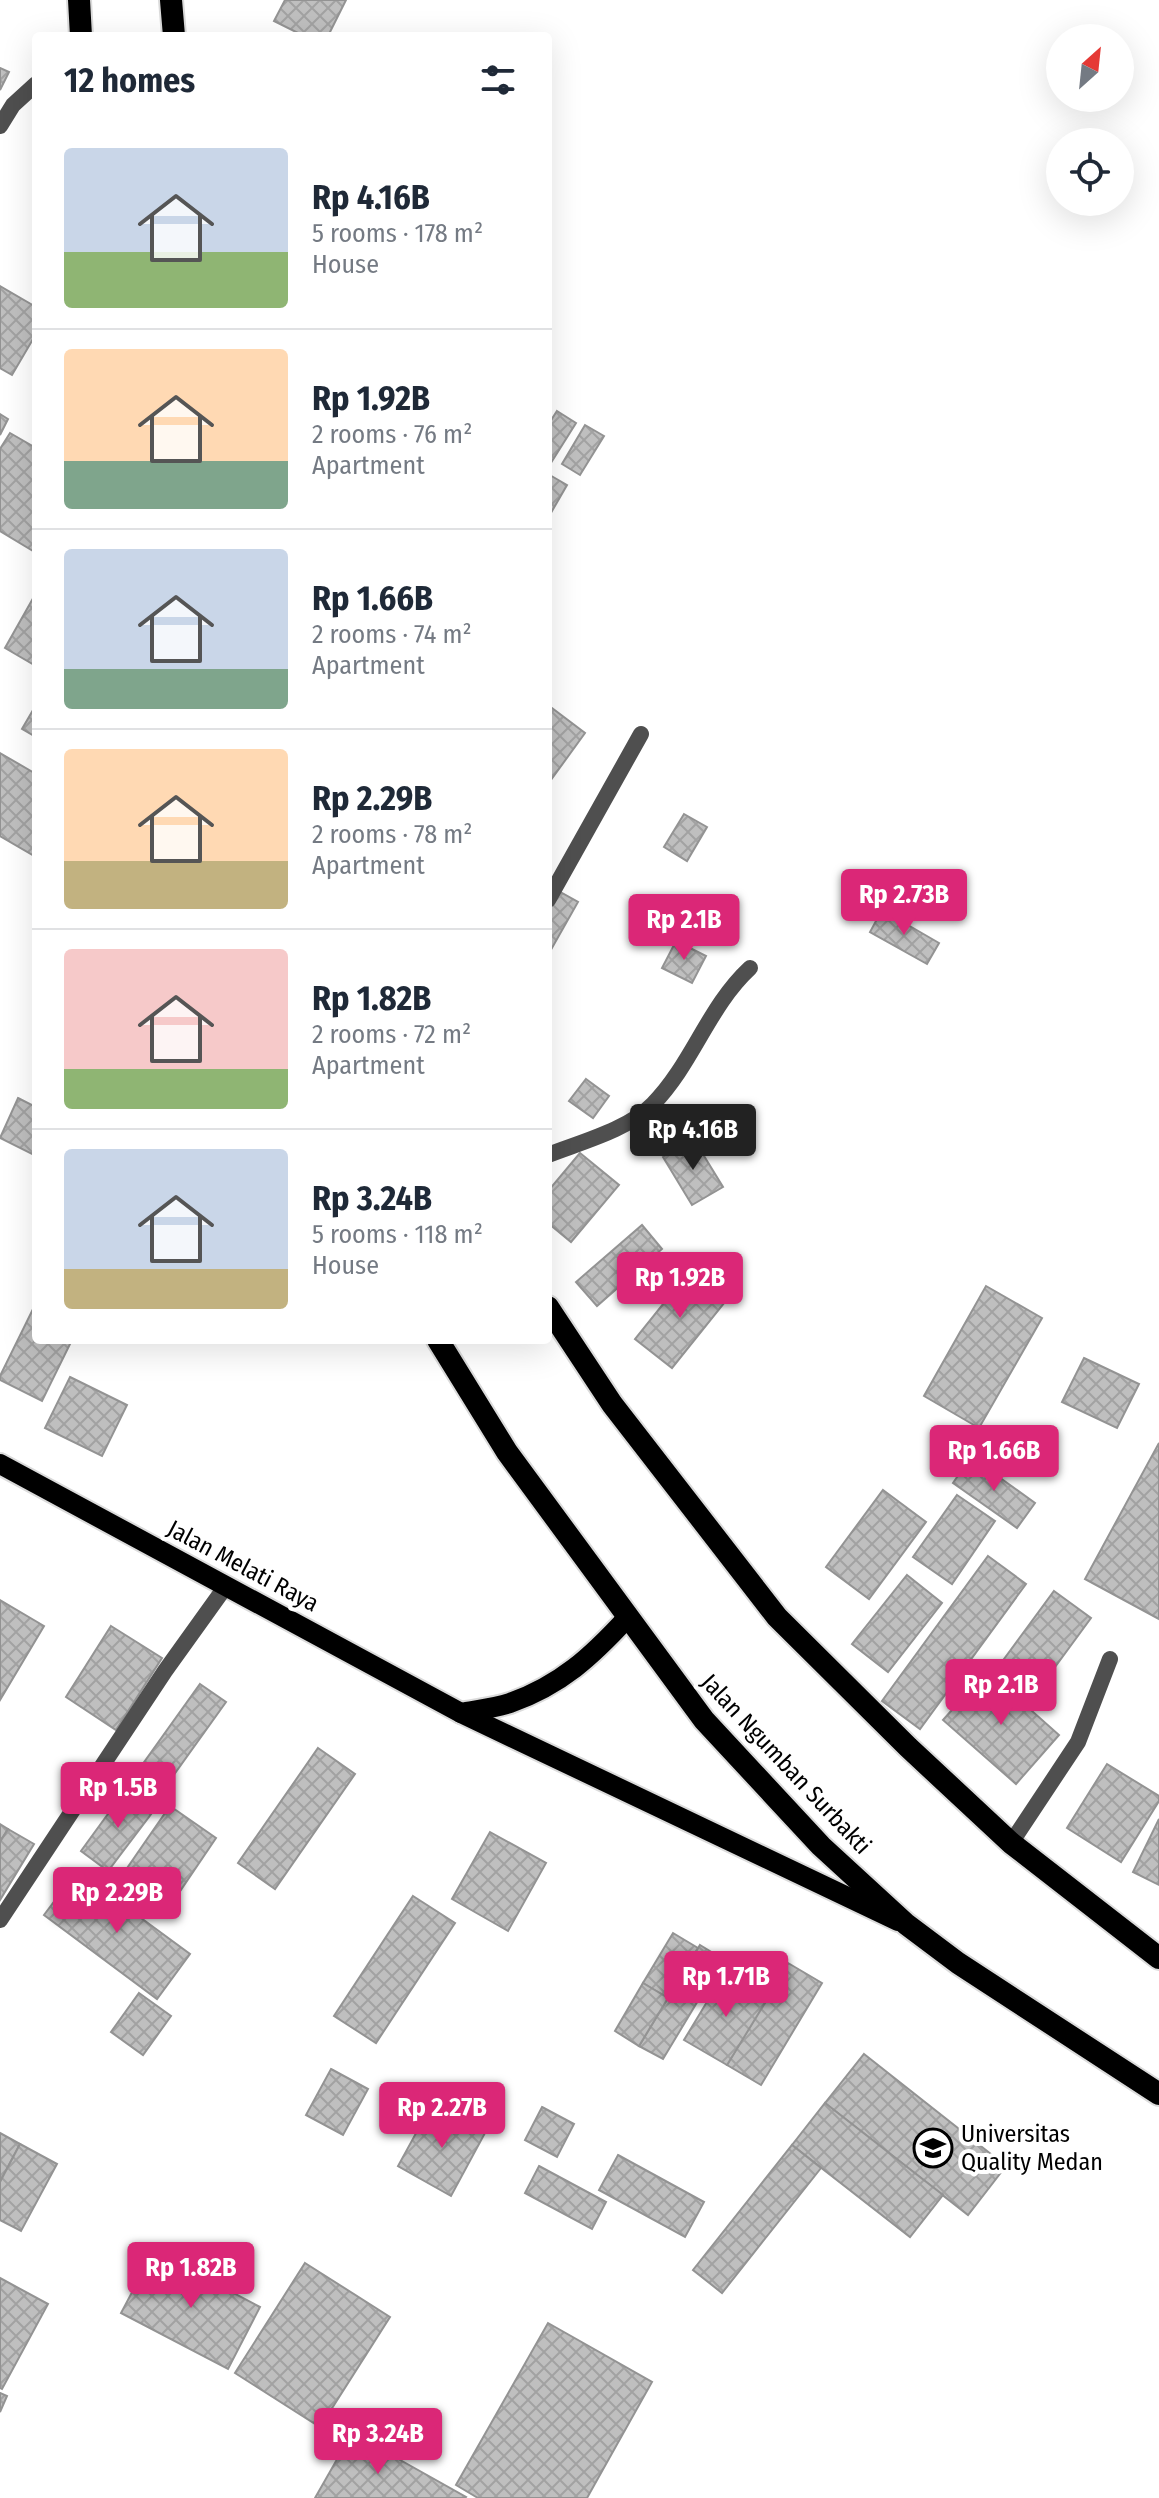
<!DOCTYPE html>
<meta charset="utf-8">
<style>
body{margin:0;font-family:"Fira Sans Condensed",sans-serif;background:#f6f6f7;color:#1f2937;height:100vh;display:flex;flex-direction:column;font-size:30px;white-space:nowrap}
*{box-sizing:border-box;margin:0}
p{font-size:26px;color:#747a83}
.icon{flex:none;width:44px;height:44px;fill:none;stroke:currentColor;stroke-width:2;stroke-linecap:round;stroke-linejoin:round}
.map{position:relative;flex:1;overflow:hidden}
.sheet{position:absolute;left:32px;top:32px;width:520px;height:1312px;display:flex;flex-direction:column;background:#fff;border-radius:8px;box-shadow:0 8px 32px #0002}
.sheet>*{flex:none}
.needle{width:52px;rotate:27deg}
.tools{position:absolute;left:1046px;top:24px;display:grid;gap:16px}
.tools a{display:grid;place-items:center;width:88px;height:88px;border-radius:50%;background:#fff;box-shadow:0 8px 32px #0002;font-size:40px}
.price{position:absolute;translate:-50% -68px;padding:0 18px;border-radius:8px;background:#db2777;color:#fff;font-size:26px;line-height:52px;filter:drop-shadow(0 2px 4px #0008)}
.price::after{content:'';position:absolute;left:50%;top:48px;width:24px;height:18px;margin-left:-12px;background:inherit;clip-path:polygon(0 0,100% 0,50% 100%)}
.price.on{background:#222;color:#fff}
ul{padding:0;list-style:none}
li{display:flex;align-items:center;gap:24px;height:200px;padding:0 32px}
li+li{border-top:2px solid #e0e1e3}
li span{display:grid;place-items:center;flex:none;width:224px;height:160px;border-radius:8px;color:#555}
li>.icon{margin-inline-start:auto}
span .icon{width:96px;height:96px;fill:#fffc;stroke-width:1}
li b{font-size:34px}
h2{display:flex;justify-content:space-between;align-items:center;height:96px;padding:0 32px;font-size:34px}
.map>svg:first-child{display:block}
.building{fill:url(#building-cross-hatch);stroke:#939393;stroke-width:2}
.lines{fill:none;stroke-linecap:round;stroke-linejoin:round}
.primary-casing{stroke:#dbdbdb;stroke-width:24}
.trunk-casing{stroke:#dbdbdb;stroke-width:26}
.service{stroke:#4f4f4f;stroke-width:16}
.minor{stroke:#4f4f4f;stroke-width:16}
.primary{stroke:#000;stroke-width:20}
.trunk{stroke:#000;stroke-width:22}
.labels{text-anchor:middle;stroke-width:8;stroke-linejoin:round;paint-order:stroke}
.street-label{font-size:24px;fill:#000;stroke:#fff}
.poi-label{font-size:24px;fill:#000;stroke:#fff;text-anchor:start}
</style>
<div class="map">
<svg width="1159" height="2498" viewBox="0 0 1159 2498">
<defs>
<pattern id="building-cross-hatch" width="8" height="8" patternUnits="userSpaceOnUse" patternTransform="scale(2)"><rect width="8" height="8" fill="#bfbfbf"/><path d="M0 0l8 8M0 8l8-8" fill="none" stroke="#a2a2a2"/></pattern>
</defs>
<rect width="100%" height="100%" fill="#fff"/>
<g class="building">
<polygon points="285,0 346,0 328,36 304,36 274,21"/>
<polygon points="0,68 9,72 0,90"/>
<polygon points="0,286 36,307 36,334 12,375 0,368"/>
<polygon points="557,411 576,423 549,466 548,425"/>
<polygon points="0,414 8,419 0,435"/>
<polygon points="585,425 604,436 580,475 562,464"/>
<polygon points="10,433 36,448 36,547 33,551 0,531 0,449"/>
<polygon points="548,474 567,485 548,518"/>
<polygon points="36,593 36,666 5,648"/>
<polygon points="36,705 36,737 22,729"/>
<polygon points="548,705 585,733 548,784"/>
<polygon points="0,753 36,774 36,857 0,836"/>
<polygon points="684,814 707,827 687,861 664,847"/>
<polygon points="555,889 578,902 548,955 548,901"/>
<polygon points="882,910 939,943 927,964 870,932"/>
<polygon points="676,941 706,956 692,983 662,968"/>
<polygon points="586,1079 609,1096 593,1118 569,1101"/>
<polygon points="18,1098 36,1107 36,1156 0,1138"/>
<polygon points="693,1138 723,1187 692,1205 663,1157"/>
<polygon points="580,1153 619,1185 571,1242 548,1223 548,1191"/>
<polygon points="642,1225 662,1249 597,1306 576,1282"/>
<polygon points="688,1273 725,1302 672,1368 635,1339"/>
<polygon points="986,1286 1042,1318 979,1428 924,1396"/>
<polygon points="36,1303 36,1340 72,1340 42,1401 0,1380 0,1376"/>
<polygon points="1084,1358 1139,1384 1117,1428 1062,1402"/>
<polygon points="70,1377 127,1405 102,1456 45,1428"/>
<polygon points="1159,1443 1159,1619 1085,1579"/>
<polygon points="971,1457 1035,1503 1017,1528 953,1483"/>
<polygon points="883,1490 926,1522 869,1599 826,1567"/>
<polygon points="957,1495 995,1521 952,1584 913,1557"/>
<polygon points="988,1556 1026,1584 920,1729 882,1701"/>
<polygon points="907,1575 942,1603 888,1672 852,1644"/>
<polygon points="1054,1591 1091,1618 1041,1686 1004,1659"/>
<polygon points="0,1600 44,1626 0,1700"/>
<polygon points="111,1626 162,1658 116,1730 66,1697"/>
<polygon points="987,1671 1059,1735 1016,1784 943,1720"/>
<polygon points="200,1684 226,1702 158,1797 132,1779"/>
<polygon points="318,1748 355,1774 275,1889 238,1863"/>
<polygon points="1107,1764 1159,1796 1159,1801 1121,1862 1067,1828"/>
<polygon points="127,1788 155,1809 108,1871 81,1851"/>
<polygon points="170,1806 216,1838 170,1906 123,1874"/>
<polygon points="1159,1819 1159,1885 1133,1872"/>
<polygon points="0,1824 8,1829 0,1842"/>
<polygon points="8,1829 34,1844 0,1900 0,1842"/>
<polygon points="490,1832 546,1863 508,1931 452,1899"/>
<polygon points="77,1871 190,1954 157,1999 44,1915"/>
<polygon points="413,1896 455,1923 376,2043 334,2016"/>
<polygon points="673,1933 698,1948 668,1998 643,1983"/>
<polygon points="700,1945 723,1959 663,2059 639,2046"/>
<polygon points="788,1963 822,1983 761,2085 727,2065"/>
<polygon points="725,1972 768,1998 727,2065 684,2040"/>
<polygon points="643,1983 668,1998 639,2046 615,2031"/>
<polygon points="139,1993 171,2016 143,2055 111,2032"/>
<polygon points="864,2054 1006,2166 968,2215 825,2103"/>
<polygon points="331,2069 368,2089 343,2135 306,2115"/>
<polygon points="825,2103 943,2195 910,2237 792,2145"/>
<polygon points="432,2104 485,2133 451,2196 398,2166"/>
<polygon points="542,2107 574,2124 557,2157 525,2140"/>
<polygon points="0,2133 20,2144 0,2182"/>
<polygon points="20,2144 57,2164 21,2231 0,2220 0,2182"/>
<polygon points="792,2145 821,2168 722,2293 693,2270"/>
<polygon points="618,2155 704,2202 685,2237 599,2190"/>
<polygon points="539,2166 606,2202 592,2229 525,2193"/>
<polygon points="154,2251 260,2307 228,2369 121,2313"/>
<polygon points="305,2263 390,2317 320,2427 235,2373"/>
<polygon points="0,2278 48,2304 2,2389 0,2388"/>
<polygon points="548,2323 652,2382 587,2498 478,2498 456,2485"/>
<polygon points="0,2393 7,2396 0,2412"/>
<polygon points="352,2433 466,2497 465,2498 315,2498"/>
</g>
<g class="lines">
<g class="primary-casing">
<g id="primary">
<polyline points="0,1464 461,1713 898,1921"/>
<path d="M461,1713C477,1710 495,1708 510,1703C561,1685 592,1656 627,1618"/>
</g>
</g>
<g class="trunk-casing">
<g id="trunk">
<polyline points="79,0 81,36"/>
<polyline points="171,0 174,36"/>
<polyline points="548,1307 612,1404 777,1617 908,1747 1011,1843 1159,1958"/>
<polyline points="438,1340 507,1452 704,1720 821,1846 906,1924 958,1963 1159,2094"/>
</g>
</g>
<g class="service">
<polyline points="548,900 641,734"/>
<path d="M548,1155C581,1142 628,1130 653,1104C693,1063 708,1007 750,968"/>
<polyline points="1011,1843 1078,1742 1110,1659"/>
<polyline points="0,1920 165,1671 226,1586"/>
</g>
<polyline class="minor" points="0,126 13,105 36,84"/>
<use href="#primary" class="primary"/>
<use href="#trunk" class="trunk"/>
</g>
<defs>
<g id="university-ring" transform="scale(2)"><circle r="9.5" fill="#fff" stroke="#000" stroke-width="1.5"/><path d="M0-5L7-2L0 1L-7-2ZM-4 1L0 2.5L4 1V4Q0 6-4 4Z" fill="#000"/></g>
</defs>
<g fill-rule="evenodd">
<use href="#university-ring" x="933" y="2148"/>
</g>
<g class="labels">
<g class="street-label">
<text transform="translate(243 1566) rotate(28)" y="8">Jalan Melati Raya</text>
<text transform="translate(786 1764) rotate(47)" y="8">Jalan Ngumban Surbakti</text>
</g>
<g class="poi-label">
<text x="961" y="2142">Universitas<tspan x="961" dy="28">Quality Medan</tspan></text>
</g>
</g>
</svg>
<div class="tools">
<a><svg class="needle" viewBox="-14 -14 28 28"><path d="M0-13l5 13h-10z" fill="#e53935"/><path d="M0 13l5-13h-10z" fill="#747a83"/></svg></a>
<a><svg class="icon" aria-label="locate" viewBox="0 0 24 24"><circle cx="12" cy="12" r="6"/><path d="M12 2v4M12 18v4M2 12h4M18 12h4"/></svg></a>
</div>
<b class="price" style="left:904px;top:937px">Rp 2.73B</b>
<b class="price" style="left:684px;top:962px">Rp 2.1B</b>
<b class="price on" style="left:693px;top:1172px">Rp 4.16B</b>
<b class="price" style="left:680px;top:1320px">Rp 1.92B</b>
<b class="price" style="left:994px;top:1493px">Rp 1.66B</b>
<b class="price" style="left:1001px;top:1727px">Rp 2.1B</b>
<b class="price" style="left:118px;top:1830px">Rp 1.5B</b>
<b class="price" style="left:117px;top:1935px">Rp 2.29B</b>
<b class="price" style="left:726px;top:2019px">Rp 1.71B</b>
<b class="price" style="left:442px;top:2150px">Rp 2.27B</b>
<b class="price" style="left:191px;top:2310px">Rp 1.82B</b>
<b class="price" style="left:378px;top:2476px">Rp 3.24B</b>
<section class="sheet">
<h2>12 homes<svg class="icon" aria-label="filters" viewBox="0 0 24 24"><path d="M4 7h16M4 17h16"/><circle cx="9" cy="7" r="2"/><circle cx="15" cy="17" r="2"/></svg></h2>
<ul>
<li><span style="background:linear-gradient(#c9d6e8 65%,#8fb573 0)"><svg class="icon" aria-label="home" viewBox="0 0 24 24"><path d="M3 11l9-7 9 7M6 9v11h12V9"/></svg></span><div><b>Rp 4.16B</b><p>5 rooms · 178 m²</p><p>House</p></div></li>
<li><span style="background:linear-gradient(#ffd9b3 70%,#7fa58c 0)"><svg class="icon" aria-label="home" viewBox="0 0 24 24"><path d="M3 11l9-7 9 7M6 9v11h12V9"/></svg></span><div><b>Rp 1.92B</b><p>2 rooms · 76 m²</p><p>Apartment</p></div></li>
<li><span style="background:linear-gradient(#c9d6e8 75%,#7fa58c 0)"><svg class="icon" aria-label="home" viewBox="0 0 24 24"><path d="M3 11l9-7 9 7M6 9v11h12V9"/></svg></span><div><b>Rp 1.66B</b><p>2 rooms · 74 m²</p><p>Apartment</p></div></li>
<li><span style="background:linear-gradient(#ffd9b3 70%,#c2b280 0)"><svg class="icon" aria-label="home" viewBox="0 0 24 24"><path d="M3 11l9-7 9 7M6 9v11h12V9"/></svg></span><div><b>Rp 2.29B</b><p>2 rooms · 78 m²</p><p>Apartment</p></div></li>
<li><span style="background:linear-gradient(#f6c9c9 75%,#8fb573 0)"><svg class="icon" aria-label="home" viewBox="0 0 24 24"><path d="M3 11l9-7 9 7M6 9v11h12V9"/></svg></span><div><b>Rp 1.82B</b><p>2 rooms · 72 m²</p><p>Apartment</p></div></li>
<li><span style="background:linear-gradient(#c9d6e8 75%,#c2b280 0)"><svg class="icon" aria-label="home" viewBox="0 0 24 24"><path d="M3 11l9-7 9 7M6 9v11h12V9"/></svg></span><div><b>Rp 3.24B</b><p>5 rooms · 118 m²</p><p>House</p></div></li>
</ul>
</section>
</div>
